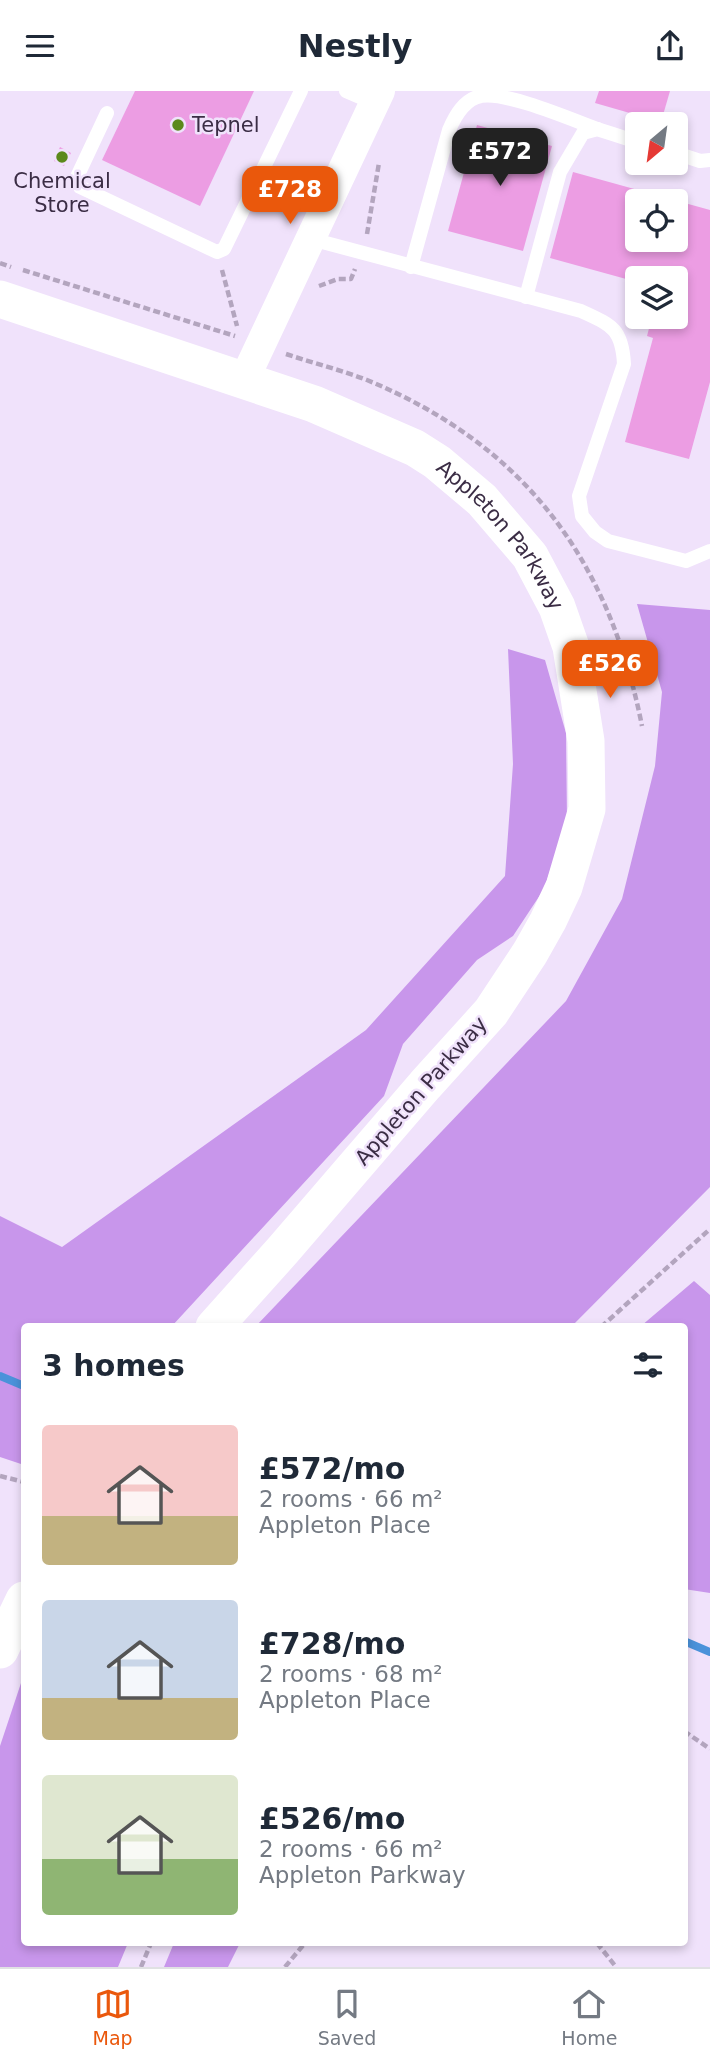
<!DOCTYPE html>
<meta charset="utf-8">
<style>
body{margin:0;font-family:"DejaVu Sans",sans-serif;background:#f2f2f3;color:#1f2937;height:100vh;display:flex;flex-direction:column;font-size:26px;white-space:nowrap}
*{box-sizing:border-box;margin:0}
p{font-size:23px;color:#747a83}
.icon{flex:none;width:38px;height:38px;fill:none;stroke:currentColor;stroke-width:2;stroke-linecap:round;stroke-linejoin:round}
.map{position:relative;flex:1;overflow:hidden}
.drawer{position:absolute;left:21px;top:1232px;width:667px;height:623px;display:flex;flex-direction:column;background:#fff;border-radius:7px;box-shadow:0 4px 10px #0003}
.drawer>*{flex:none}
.needle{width:46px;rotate:209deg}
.fabs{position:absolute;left:625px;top:21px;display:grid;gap:14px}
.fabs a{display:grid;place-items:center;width:63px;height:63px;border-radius:7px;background:#fff;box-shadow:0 4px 10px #0003;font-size:35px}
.price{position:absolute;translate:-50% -60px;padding:0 16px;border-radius:14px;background:#ea580c;color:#fff;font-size:23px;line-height:46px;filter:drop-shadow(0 2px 4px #0008)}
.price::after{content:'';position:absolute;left:50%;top:42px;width:21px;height:16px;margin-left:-10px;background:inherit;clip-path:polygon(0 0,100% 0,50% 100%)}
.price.selected{background:#222;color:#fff}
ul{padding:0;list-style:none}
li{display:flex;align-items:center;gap:21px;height:175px;padding:0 21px}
li span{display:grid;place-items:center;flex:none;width:196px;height:140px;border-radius:7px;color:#555}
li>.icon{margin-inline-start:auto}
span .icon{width:84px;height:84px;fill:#fffc;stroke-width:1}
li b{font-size:30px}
h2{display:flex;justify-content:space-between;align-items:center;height:84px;padding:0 21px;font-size:30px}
header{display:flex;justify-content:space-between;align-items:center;height:91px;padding:0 21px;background:#fff;font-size:32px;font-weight:700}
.dock{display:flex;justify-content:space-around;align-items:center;height:98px;border-top:2px solid #e0e1e3;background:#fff;font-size:19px;color:#747a83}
.dock a{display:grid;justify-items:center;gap:4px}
.dock .selected{color:#ea580c}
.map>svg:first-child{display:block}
.forest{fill:#c896eb}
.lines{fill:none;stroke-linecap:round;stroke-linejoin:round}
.stream{stroke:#4b92da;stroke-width:8}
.building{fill:#ec9de3;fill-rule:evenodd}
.path{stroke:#b3a5be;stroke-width:4.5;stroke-dasharray:7 3.5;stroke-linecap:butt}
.service{stroke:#fff;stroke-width:14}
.minor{stroke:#fff;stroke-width:30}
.tertiary{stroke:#fff;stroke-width:37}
.poi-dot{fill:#5b891b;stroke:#f0e2fb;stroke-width:2.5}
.labels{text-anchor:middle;stroke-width:5;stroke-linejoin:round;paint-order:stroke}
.poi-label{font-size:21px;fill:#3b2d45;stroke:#f0e2fb;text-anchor:start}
.street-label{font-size:21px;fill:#3b2d45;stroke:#f0e2fb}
</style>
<header><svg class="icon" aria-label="menu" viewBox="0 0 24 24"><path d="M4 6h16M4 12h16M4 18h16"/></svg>Nestly<svg class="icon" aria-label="share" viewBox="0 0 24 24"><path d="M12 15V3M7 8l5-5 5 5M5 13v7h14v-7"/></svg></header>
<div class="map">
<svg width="710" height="1876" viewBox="0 0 710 1876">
<rect width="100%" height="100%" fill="#f0e2fb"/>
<g class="forest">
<polygon points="637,513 710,519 710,1096 572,1235 256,1235 566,910 622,808 655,675 662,601"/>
<polygon points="508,558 545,569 566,642 567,729 544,798 513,845 477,869 403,953 384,1005 172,1235 24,1236 24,1374 0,1366 0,1125 62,1156 366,939 505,785 513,673"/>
<polygon points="694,1190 710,1204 710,1502 684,1498 684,1236 641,1235"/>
<polygon points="24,1583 24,1852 128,1852 118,1876 0,1876 0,1655"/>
<polygon points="174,1852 240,1852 228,1876 164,1876"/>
</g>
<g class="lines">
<g class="stream">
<polyline points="0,1285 24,1295"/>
<polyline points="684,1550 710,1561"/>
</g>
</g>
<g class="building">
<polygon points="135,0 254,0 200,115 102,69"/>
<polygon points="599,0 670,0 661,31 595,12"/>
<polygon points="477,34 552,55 523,160 448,140"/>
<polygon points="60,56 71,62 64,75 54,70"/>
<path d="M573,81L710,119V291L689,368L625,351L653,247L647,245L652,226H676V187H637V191L550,167ZM637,110H676V149H637Z"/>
</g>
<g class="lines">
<g class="path">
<polyline points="367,143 379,72"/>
<polyline points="0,172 11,176"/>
<polyline points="23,179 235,245"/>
<polyline points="222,179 237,235"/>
<polyline points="319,195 338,188 351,188 355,178"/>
<path d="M286,263C313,272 341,279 367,289C526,355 609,469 642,635"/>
<polyline points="601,1236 710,1138"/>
<polyline points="0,1385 24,1391"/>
<polyline points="684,1640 710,1658"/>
<polyline points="597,1852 616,1876"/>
<polyline points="141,1876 151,1852"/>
<polyline points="285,1876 305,1852"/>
</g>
<g class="service">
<polyline points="346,0 374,12"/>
<polyline points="107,22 76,88 80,96 217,161 224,158 301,0"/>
<polyline points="676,62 700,70 710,69"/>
<path d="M311,148L581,220C611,234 622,237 624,273L579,405L582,425L595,441L608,450L686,470L710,460"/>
<path d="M411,176L449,39C455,25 464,8 481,5C506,0 575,30 600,39C613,43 625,47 637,51"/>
<polyline points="526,206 560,81 583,42 598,38"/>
</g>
<polyline class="minor" points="244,289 380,0"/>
<g class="tertiary">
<path id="s1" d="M0,208L314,313L415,357L437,371L482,409L530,465L557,516L571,556L586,650L587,718L564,796L548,830L530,862L491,921L425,994L283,1159L214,1236"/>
<polyline points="0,1559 24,1509"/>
</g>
</g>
<g class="poi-dot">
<circle cx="178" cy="34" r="7"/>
<circle cx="62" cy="66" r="7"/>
</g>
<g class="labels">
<g class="poi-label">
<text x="192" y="41">Tepnel</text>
<text x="62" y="97" text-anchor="middle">Chemical<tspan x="62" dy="24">Store</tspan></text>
</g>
<g class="street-label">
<text dy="7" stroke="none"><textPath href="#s1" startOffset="565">Appleton Parkway</textPath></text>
<text transform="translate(421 1000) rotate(-49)" y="7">Appleton Parkway</text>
</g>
</g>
</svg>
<div class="fabs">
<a><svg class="needle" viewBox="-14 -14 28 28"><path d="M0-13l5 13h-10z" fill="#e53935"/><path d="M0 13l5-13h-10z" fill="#747a83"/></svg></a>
<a><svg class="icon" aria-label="locate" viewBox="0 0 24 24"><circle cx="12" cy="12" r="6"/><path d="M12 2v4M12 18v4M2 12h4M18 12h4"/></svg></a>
<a><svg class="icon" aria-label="layers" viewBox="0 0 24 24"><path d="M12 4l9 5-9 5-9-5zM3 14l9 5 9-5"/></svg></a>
</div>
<b class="price selected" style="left:500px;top:97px">£572</b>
<b class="price" style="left:290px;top:135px">£728</b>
<b class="price" style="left:610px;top:609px">£526</b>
<section class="drawer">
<h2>3 homes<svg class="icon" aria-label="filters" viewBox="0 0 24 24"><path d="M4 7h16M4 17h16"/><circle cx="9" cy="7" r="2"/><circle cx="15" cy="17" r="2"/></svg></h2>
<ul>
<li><span style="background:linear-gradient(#f6c9c9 65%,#c2b280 0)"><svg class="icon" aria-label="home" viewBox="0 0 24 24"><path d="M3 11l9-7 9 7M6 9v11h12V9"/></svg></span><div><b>£572/mo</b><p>2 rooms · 66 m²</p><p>Appleton Place</p></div></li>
<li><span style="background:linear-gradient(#c9d6e8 70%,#c2b280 0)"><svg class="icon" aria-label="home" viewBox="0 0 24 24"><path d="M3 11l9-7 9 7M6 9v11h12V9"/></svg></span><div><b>£728/mo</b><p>2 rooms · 68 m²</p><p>Appleton Place</p></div></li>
<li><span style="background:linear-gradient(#dfe7d0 60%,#8fb573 0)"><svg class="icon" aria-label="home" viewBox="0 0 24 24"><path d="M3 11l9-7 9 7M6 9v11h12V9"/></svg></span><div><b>£526/mo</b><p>2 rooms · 66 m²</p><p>Appleton Parkway</p></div></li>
</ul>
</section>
</div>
<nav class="dock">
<a class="selected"><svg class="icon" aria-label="map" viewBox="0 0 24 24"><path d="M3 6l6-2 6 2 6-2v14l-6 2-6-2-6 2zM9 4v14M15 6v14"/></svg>Map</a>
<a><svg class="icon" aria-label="saved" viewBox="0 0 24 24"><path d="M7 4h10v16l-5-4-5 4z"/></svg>Saved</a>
<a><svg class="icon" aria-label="home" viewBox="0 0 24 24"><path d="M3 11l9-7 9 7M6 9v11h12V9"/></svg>Home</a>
</nav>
